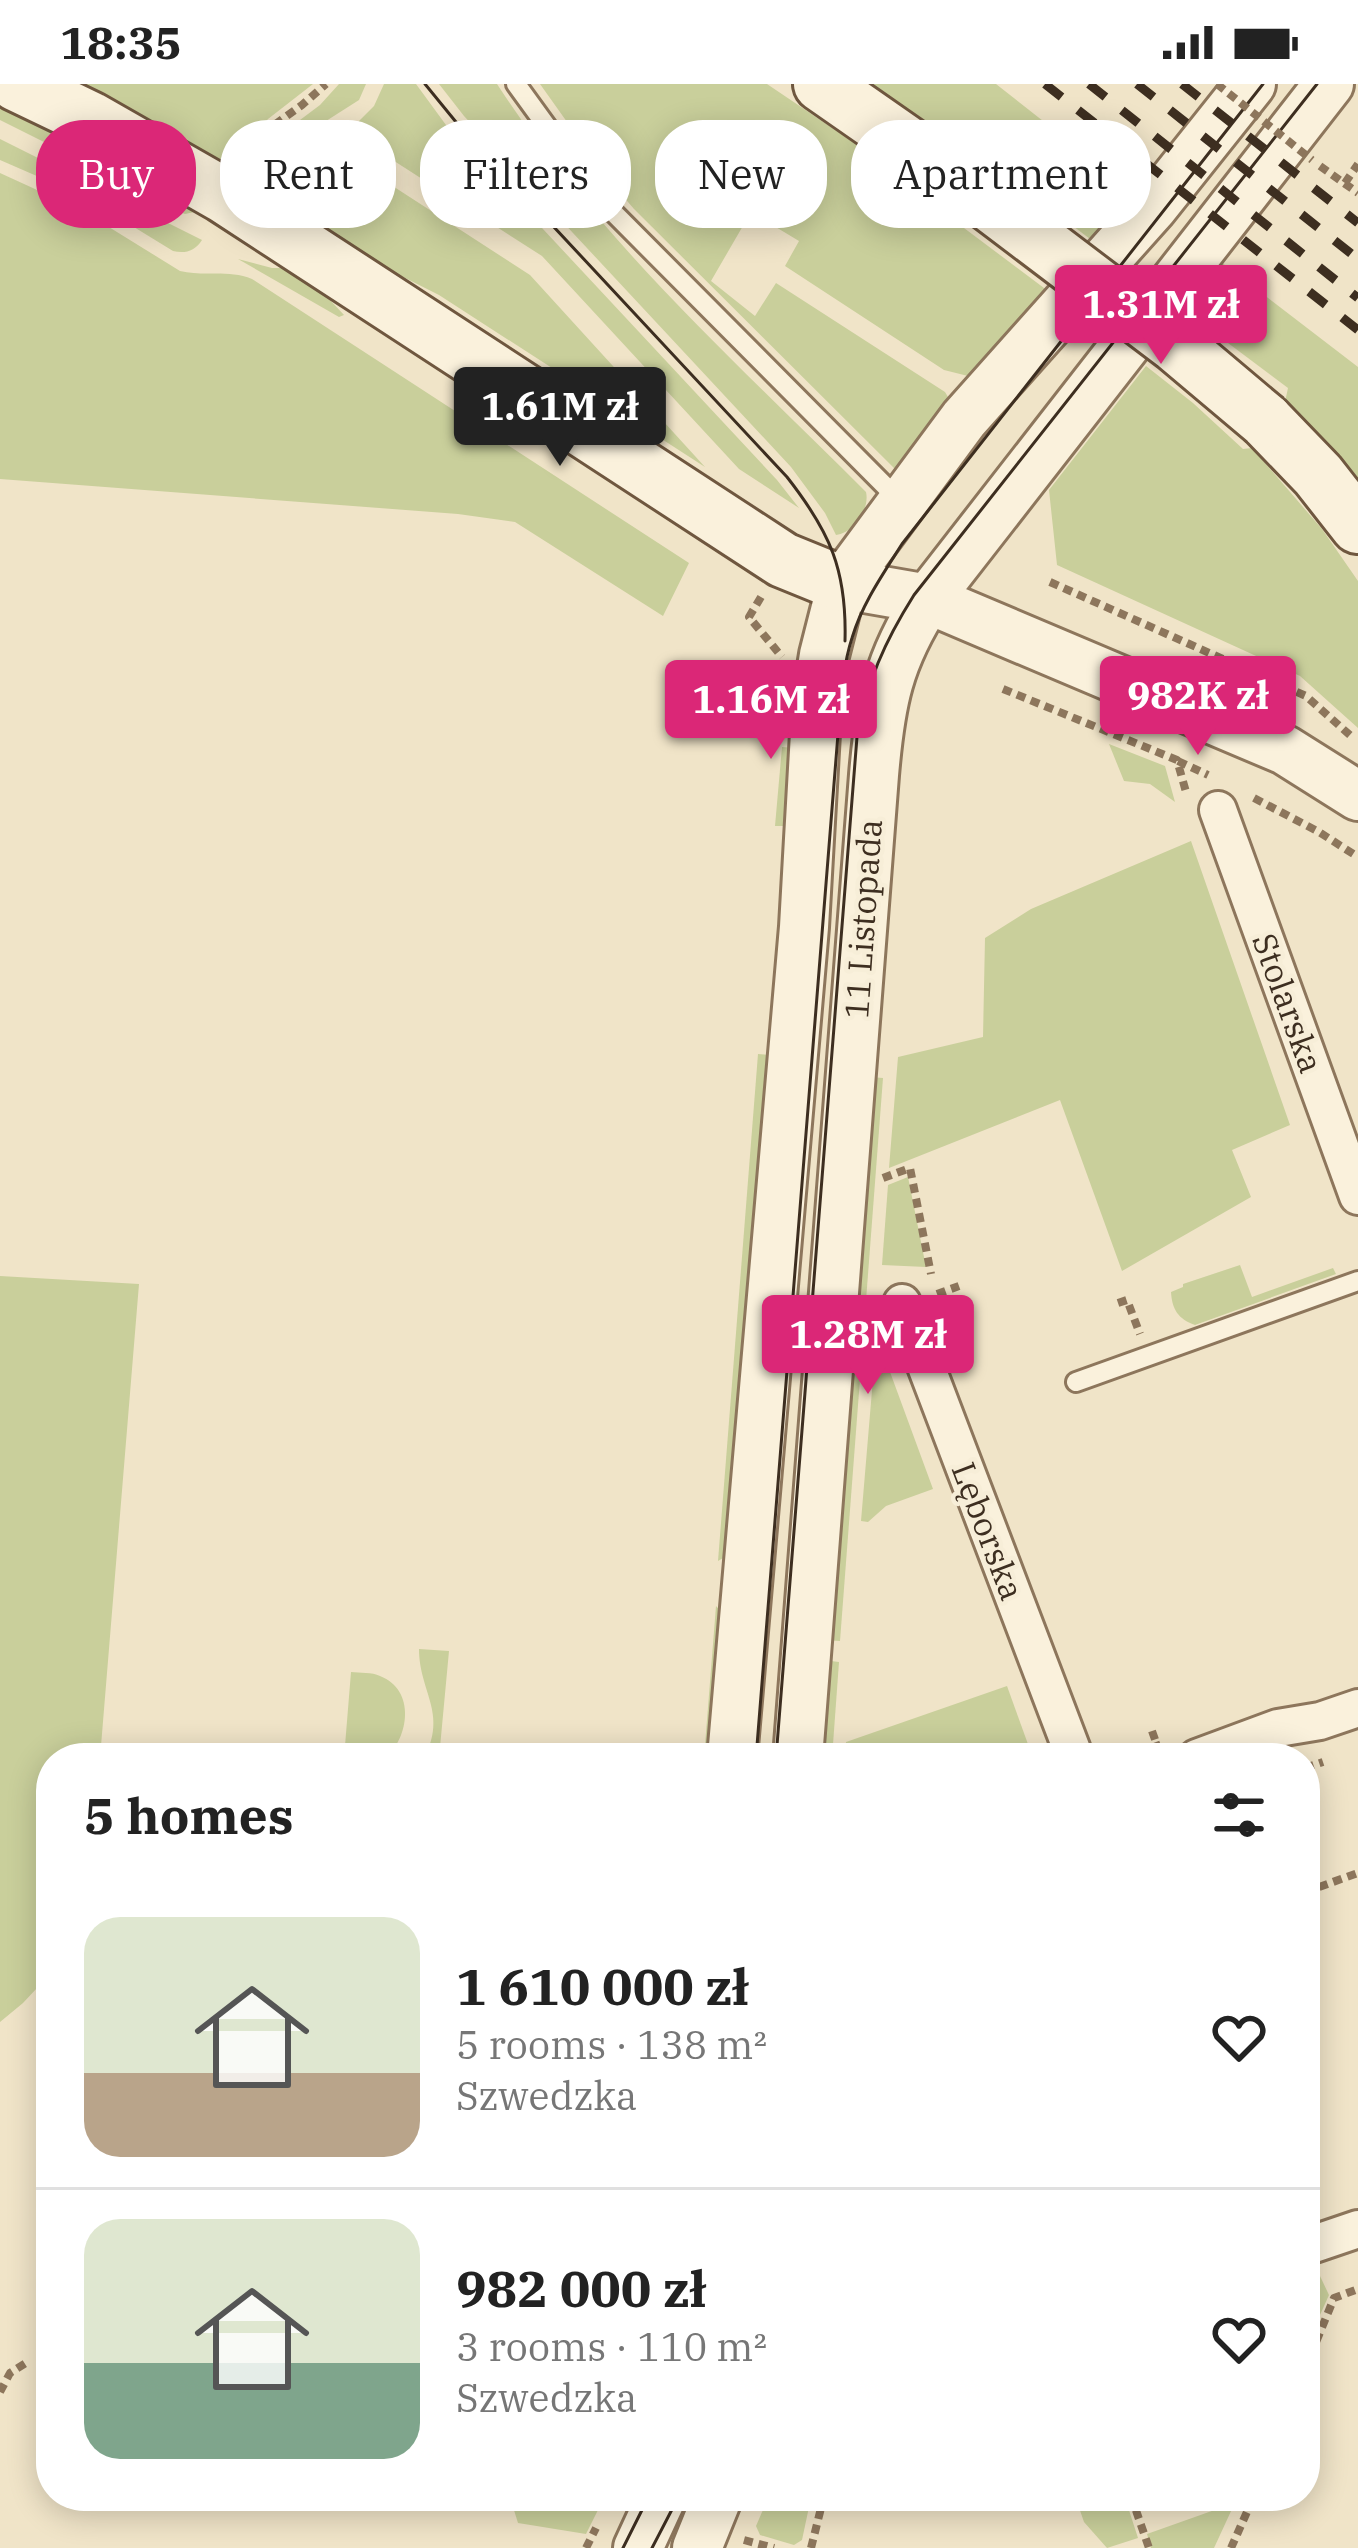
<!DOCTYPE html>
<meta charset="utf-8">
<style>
body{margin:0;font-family:"IBM Plex Serif",serif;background:#f6f6f6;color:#222;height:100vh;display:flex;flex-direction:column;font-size:45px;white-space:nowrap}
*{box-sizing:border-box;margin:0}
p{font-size:39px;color:#767676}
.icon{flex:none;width:66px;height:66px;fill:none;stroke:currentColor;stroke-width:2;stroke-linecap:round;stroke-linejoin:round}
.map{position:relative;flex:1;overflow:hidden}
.details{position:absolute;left:36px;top:1659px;width:1284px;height:768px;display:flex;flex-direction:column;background:#fff;border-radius:48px;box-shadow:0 6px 30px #0003}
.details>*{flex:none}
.top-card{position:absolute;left:36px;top:36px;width:1287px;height:108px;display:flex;gap:24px}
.price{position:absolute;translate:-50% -102px;padding:0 27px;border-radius:12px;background:#db2777;color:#fff;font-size:39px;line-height:78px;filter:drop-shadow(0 3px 6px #0008)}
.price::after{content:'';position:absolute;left:50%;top:72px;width:36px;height:27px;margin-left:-18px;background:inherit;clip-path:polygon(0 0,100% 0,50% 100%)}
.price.selected{background:#222;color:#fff}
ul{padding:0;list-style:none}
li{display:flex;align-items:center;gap:36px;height:300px;padding:0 48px}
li+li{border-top:3px solid #e0e0e0}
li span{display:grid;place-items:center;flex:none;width:336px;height:240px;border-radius:36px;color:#555}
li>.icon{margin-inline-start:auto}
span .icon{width:144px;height:144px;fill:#fffc;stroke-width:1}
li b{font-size:51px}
h2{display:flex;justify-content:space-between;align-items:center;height:144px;padding:0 48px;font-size:51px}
.tag{padding:0 42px;border-radius:48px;background:#fff;box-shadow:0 6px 30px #0003;font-size:42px;line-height:108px}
.tag.selected{background:#db2777;color:#fff}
.status{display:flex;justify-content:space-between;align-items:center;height:84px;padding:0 60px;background:#fff;direction:ltr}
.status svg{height:33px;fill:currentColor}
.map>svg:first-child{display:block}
.green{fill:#c9cf9b}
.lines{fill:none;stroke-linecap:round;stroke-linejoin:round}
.service-casing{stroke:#8d765c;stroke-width:24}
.minor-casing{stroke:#8d765c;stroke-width:42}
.tertiary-casing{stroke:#8d765c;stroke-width:54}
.secondary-casing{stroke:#6f573f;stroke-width:60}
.path{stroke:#8d765c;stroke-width:8;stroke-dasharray:9 6;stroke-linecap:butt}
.service{stroke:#faf1dc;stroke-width:18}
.minor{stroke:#faf1dc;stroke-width:36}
.tertiary{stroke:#faf1dc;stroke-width:48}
.secondary{stroke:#faf1dc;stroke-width:54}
.tram{stroke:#3d2e20;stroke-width:3}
.rail{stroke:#3d2e20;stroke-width:9;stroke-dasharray:21 21;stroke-linecap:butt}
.secondary-bridge-casing{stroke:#6f573f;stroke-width:60;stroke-linecap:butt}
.path-bridge{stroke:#8d765c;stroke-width:8;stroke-dasharray:9 6;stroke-linecap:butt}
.secondary-bridge{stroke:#faf1dc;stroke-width:54}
.labels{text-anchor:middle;stroke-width:9;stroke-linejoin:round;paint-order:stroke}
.street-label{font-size:33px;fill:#3d2e20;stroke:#f7eed8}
</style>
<div class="status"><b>18:35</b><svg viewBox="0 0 49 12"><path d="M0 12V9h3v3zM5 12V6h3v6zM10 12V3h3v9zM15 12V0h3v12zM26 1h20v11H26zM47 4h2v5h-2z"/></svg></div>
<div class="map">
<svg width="1358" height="2464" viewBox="0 0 1358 2464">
<rect width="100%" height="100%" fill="#f0e4c8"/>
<g class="green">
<polygon points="66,0 313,0 268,35 226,89"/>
<polygon points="339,0 366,0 359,16 301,53 266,90 247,90 272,57 320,21"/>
<polygon points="384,0 416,0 446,41 777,396 799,424 739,385 542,172 360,55 357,51 359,37 374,22"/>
<path d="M439,0H497C597,154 737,279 866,408C870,425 854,449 836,451L825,429L791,383L464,32Z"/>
<polygon points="540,0 767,0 936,114 932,120 1048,207 968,292 944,286 785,182 799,157 751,128 711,197 755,232 776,199 945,308 948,313 944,322 897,387 634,125 604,90"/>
<polygon points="869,0 996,0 1136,110 1094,158 973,66 968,72"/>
<polygon points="0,9 199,127 185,130 142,113 64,68 0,36"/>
<path d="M0,55L202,156C195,167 185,170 173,167L85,113L0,76Z"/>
<polygon points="317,60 331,62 530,191 705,383 439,211 316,149 263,115 300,70"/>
<path d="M0,89L83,127L180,187C204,193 228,185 252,195L689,479L663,532L515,438L458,430L0,395Z"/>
<polygon points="238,175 272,184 300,184 344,231 339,233"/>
<polygon points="1221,178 1358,283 1358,395 1318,349 1285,318 1288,304 1188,229"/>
<polygon points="1146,282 1193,319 1243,365 1252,364 1322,445 1358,497 1358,644 1300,592 1057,481 1049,406"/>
<polygon points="1109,660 1165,682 1175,718 1150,700 1124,697"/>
<polygon points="782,663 795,664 792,711 785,742 775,742"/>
<polygon points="1191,757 1290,1041 1232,1066 1251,1113 1122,1187 1060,1016 889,1084 898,973 983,953 985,854 1031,825"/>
<polygon points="758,970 769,971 730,1470 718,1477"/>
<polygon points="870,993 883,994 840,1557 825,1556"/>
<polygon points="908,1093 926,1183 882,1181 888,1101"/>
<path d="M1240,1181L1252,1213L1333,1184L1336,1190L1195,1241C1178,1235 1172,1225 1171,1208L1183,1203V1200Z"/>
<polygon points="0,1192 139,1200 100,1674 51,1674 51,1889 23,1919 0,1938"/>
<polygon points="879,1258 933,1405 886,1422 868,1438 861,1437 876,1259"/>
<polygon points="716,1522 724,1531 716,1674 704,1674"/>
<path d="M419,1565L449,1567L439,1674H424C448,1629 419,1608 419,1565Z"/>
<polygon points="823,1576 839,1578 832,1674 815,1674"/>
<path d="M351,1588C360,1589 372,1588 380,1592C416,1606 409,1653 386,1674H344Z"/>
<polygon points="1007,1602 1033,1674 845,1674 846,1658"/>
<polygon points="1320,2192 1329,2211 1305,2264 1305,2228"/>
<polygon points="514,2412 605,2412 586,2450 518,2439 513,2423"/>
<polygon points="1075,2412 1105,2412 1110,2426 1127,2420 1138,2454 1107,2464 1084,2438"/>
<polygon points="1228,2412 1238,2412 1214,2464 1151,2464 1147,2450 1223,2423"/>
<polygon points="776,2414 809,2423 802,2456 794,2461 760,2451 756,2442 766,2419"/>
</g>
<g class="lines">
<g class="service-casing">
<g id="service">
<polyline points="516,0 598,113 902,419"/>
<polyline points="1076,1298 1358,1197"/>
</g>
</g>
<g class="minor-casing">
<g id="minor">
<polyline points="1218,726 1358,1112"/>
<polyline points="902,1219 1075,1674"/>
<polyline points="1197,1674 1278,1644 1320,1637 1358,1624"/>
<polyline points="1305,2163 1358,2145"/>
</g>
</g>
<g class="tertiary-casing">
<g id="tertiary">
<polyline points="842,500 928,515 1285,666 1358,712"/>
<polyline points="732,1674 804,843 817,614 824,571 842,500 964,335 1153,123 1251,0"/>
<path d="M798,1674L874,691C880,619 888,576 928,515L1329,0"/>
<polyline points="638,2464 662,2412"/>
<polyline points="697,2464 718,2412"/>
</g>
</g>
<g class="secondary-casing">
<g id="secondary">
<polyline points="17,0 90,35 223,111 783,476 842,500"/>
<polyline points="821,0 953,92"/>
<polyline points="1265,336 1318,391 1358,442"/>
</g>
</g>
<g class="path">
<polyline points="247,76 277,39 302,21 326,0"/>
<polyline points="1320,82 1358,109"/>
<polyline points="1345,99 1358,80"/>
<polyline points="1050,498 1306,612 1352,653"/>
<polyline points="761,513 749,533 782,573"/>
<polyline points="1003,605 1177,676 1186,708"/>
<polyline points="1178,677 1208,691"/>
<polyline points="1254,714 1319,748 1358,773"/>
<polyline points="883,1094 910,1084 931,1190"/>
<polyline points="937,1210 959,1202"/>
<polyline points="1118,1219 1127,1216 1140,1250"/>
<polyline points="1152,1647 1157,1661"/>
<polyline points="1124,1674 1165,1659"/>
<polyline points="1305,1684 1323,1678"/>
<polyline points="1305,1808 1358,1789"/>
<polyline points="1305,2285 1334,2214 1358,2205"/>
<polyline points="0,2308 10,2289 29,2277"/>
<polyline points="792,2412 822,2420"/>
<polyline points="1131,2412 1149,2464"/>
<polyline points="744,2456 774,2464"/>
<polyline points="586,2464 596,2444"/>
<polyline points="811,2464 822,2420 852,2412"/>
<polyline points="1231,2464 1254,2412"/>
</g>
<use href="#service" class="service"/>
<use href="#minor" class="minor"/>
<use href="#tertiary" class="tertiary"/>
<use href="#secondary" class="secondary"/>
<g class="tram">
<path d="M425,0L456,38L787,393C830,448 847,486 845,557"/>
<path d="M756,1674L838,650C841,619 842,585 852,554C862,520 883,490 902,460L1263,0"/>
<path d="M776,1674L857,653C866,599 885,557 914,511L1317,0"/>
<polyline points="623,2464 649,2412"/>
<polyline points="652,2464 679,2412"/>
</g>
<g class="rail">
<polyline points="1045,0 1358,246"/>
<polyline points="1089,0 1358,214"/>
<polyline points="1137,0 1358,175"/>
<polyline points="1182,0 1358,139"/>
</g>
<g class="secondary-bridge-casing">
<polyline id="secondary-bridge" points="953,92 1176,261 1265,336"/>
</g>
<polyline class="path-bridge" points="1217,0 1312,76"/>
<use href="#secondary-bridge" class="secondary-bridge"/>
</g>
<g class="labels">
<g class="street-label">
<text transform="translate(863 835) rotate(-86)" y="12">11 Listopada</text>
<text transform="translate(1288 919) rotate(70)" y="12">Stolarska</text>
<text transform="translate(988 1447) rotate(69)" y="12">Lęborska</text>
</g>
</g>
</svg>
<b class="price" style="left:1161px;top:283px">1.31M zł</b>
<b class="price selected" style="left:560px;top:385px">1.61M zł</b>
<b class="price" style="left:1198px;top:674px">982K zł</b>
<b class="price" style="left:771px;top:678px">1.16M zł</b>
<b class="price" style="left:868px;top:1313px">1.28M zł</b>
<div class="top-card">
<a class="tag selected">Buy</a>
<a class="tag">Rent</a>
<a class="tag">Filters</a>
<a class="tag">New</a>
<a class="tag">Apartment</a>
</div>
<section class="details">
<h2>5 homes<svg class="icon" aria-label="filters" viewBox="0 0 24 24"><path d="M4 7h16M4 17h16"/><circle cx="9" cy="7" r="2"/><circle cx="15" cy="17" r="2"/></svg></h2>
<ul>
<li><span style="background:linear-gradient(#dfe7d0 65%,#b9a48a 0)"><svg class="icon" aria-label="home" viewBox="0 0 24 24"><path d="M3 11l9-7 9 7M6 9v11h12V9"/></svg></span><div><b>1 610 000 zł</b><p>5 rooms · 138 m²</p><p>Szwedzka</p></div><svg class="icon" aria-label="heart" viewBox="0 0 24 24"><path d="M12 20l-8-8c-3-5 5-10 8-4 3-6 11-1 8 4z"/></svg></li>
<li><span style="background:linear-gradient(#dfe7d0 60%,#7fa58c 0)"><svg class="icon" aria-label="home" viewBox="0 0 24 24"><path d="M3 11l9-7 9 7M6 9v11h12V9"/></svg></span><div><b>982 000 zł</b><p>3 rooms · 110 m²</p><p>Szwedzka</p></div><svg class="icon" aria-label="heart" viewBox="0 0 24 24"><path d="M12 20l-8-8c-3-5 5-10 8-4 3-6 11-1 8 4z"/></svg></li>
</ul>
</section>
</div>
